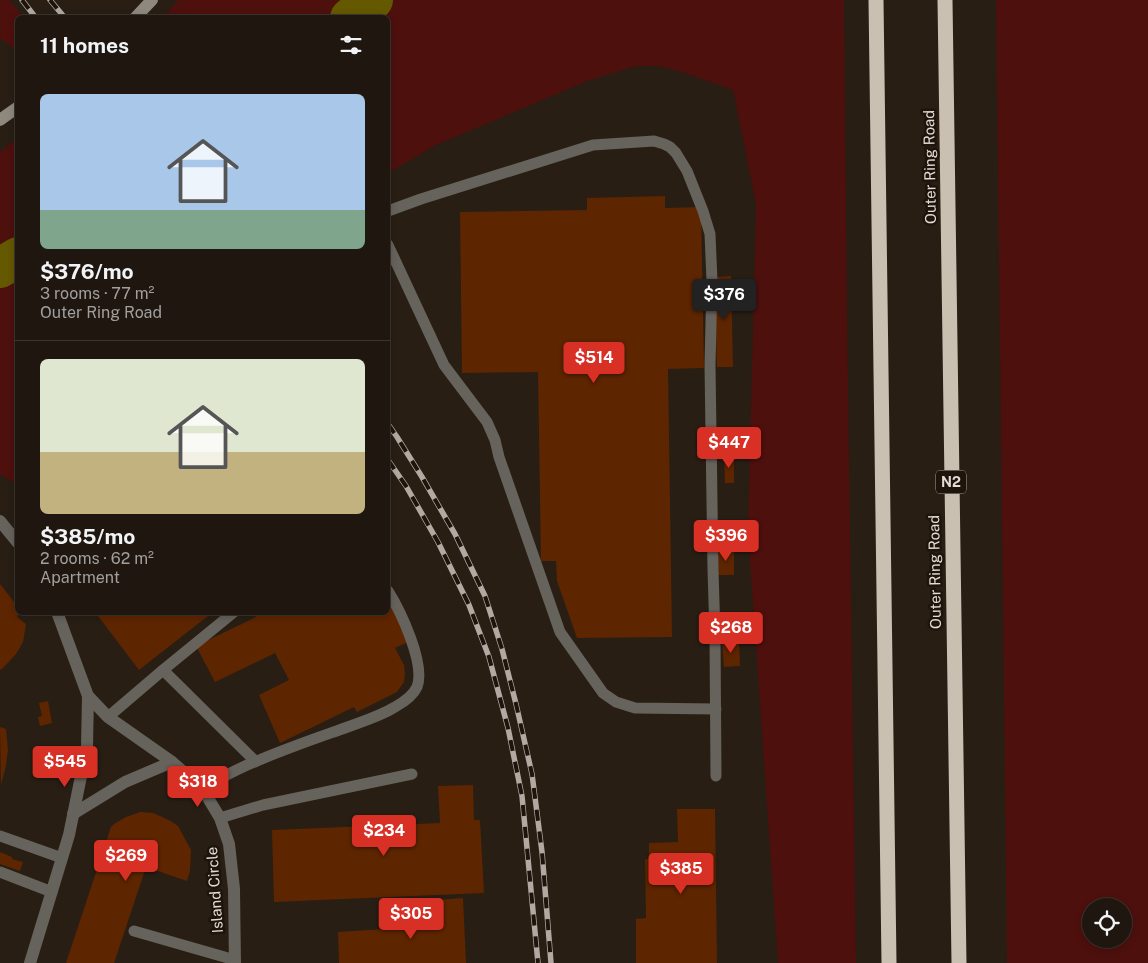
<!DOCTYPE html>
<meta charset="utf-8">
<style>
body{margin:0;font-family:"Public Sans",sans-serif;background:#261f18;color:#f1f3f6;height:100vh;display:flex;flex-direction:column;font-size:19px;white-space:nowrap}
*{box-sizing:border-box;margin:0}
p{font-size:16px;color:#a19f9e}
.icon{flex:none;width:28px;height:28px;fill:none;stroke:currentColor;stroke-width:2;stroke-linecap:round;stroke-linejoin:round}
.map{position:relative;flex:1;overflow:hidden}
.sheet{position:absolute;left:15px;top:15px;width:375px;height:600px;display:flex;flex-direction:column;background:#1e160f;border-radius:8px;box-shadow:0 2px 8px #0003,0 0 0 1px #3c352f}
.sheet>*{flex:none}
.fabs{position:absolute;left:1082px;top:898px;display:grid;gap:10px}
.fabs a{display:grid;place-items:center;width:50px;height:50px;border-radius:50%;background:#1e160f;box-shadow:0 2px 8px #0003,0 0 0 1px #3c352f;font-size:25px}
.price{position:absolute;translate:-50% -42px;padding:0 11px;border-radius:5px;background:#d93025;color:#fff;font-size:16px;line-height:32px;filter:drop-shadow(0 1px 2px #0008)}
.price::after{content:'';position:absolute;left:50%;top:30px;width:15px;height:11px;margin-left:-8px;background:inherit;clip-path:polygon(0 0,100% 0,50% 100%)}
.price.active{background:#222;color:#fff}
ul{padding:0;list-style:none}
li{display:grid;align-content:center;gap:10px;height:265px;padding:0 25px}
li+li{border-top:1px solid #3c352f}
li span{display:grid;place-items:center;height:155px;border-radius:8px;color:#555}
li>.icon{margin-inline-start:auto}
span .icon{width:90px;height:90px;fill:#fffc;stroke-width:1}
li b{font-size:21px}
h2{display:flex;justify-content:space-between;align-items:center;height:60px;padding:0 25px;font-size:21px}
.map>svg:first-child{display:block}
.green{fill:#4d100d;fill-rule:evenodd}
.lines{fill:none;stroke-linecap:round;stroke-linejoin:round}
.river{stroke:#645801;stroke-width:40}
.building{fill:#5e2501}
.lane{stroke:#66625c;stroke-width:11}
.street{stroke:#66625c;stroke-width:12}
.secondary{stroke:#8e887f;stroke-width:12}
.highway{stroke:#c9c0b1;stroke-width:15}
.rail-casing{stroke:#b1a9a2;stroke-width:5.5}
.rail{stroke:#1e140b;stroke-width:4;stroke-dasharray:11;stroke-linecap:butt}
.labels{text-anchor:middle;stroke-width:5;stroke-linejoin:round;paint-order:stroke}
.shield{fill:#1e140b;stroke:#a8a099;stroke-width:1}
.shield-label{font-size:14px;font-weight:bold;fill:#e3dcd6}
.street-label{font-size:15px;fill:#e3dcd6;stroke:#1e140b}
</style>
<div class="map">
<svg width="1148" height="963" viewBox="0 0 1148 963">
<rect width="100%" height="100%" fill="#281e14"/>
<g class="green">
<polygon points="0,0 9,0 24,17 18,18 17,51 0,38"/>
<polygon points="178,0 844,0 847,314 856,963 778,963 748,531 756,204 733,90 682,72 660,66 636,66 590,80 436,145 388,173 388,18 164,17"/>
<path d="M996,0H1148V963H1007ZM1091,906H1124V939H1091Z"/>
<polygon points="17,139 17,485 0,474 0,152"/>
</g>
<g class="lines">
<g class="river">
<polyline points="350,18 373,0"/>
<polyline points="0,268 18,257"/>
</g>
</g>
<g class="building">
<polygon points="665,196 665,208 701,207 704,368 668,369 672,637 577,638 557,581 556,561 541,561 538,372 462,373 460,212 587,210 587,198"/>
<polygon points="731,276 733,367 717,367 714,277"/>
<polygon points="724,455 734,455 734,483 725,483"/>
<polygon points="717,549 734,549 734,575 718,575"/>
<polygon points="0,584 18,607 18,612 20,612 17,617 26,624 23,642 16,654 3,668 0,670"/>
<polygon points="388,598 408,642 395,648 404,665 405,673 404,682 397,692 357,712 354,707 280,743 259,695 289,680 275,653 215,682 196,646 256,617 254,612 388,612"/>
<polygon points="95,612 213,612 139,670"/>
<polygon points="739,641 740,666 724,667 722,642"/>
<polygon points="48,701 52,723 40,726 38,717 42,716 39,703"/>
<polygon points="0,727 6,729 8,750 6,765 1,785"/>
<polygon points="473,785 474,820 480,820 484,893 274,902 272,830 440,823 438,786"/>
<polygon points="677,809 715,809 717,963 636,963 636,919 646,918 645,859 649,859 649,843 678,842"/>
<polygon points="140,812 153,813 169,820 178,826 191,850 190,871 187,881 146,867 114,963 66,963 111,827 114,824 126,817"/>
<polygon points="0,852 12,857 12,859 23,862 20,871 0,864"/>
<polygon points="463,898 466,963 339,963 338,932 400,928 400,918 438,916 437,900"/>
</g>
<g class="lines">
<g class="lane">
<polyline points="388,211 421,199 593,145 654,141 664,144 670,147 676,153 687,171 703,211 710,234 712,281 710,365 713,570 715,635 716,776"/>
<polyline points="388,245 444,365 487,422 495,440 499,457 560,632 603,693 616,702 635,708 716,709"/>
<polyline points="163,670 255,761"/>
<polyline points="108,717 163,670 234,612"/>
<path d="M202,788C220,779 238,768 257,761C285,749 314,739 342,729C360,722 379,717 395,707C404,702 413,696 417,687C426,664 400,610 388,591"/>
<polyline points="220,818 263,805 412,774"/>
<polyline points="0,836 62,858"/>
<polyline points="0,872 52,892"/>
<polyline points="134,931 235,960"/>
</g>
<g class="street">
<polyline points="0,521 18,543"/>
<polyline points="88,696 108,717 172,762 202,788 220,818 229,844 234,889 235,963"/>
<polyline points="73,814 125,782 172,762"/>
<polyline points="30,963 69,835 87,747 88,696 57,612"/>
</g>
<g class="secondary">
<polyline points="135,18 152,0"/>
<polyline points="0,120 18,107"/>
</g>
<g class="highway">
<polyline points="876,0 889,963"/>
<polyline points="945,0 959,963"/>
</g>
<g class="rail-casing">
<g id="rail">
<polyline points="22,0 36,18"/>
<polyline points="50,0 65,18"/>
<polyline points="388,424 397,437 422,477 455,534 485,596 502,649 516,704 532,774 542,852 551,963"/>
<polyline points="388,460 406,486 438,542 469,605 489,657 508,728 522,796 538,963"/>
</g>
</g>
<use href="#rail" class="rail"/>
</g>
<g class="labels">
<rect class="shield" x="936" y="470.5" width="30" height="23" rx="4"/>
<g class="shield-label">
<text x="951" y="487">N2</text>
</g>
<g class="street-label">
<text transform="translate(930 167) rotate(-91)" y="5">Outer Ring Road</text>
<text transform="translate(935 572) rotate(-91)" y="5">Outer Ring Road</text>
<text transform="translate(215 890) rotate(-94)" y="5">Island Circle</text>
</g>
</g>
</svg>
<div class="fabs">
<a><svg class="icon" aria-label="locate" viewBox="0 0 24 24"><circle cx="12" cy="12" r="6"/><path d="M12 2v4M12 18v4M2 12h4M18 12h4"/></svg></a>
</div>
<b class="price active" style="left:724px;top:321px">$376</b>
<b class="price" style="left:594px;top:384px">$514</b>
<b class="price" style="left:729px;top:469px">$447</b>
<b class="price" style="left:726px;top:562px">$396</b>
<b class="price" style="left:731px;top:654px">$268</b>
<b class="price" style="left:65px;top:788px">$545</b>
<b class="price" style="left:198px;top:808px">$318</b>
<b class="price" style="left:384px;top:857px">$234</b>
<b class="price" style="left:126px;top:882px">$269</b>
<b class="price" style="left:681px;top:895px">$385</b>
<b class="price" style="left:411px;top:940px">$305</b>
<section class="sheet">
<h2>11 homes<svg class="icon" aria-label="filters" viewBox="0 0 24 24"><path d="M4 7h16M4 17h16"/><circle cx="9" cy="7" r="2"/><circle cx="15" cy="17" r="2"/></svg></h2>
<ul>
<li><span style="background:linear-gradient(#a9c7e8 75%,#7fa58c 0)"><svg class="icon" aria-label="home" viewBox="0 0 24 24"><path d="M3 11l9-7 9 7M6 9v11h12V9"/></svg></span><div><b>$376/mo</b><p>3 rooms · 77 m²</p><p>Outer Ring Road</p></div></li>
<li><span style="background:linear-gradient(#dfe7d0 60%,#c2b280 0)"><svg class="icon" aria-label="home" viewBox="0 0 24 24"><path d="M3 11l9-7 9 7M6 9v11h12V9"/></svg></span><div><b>$385/mo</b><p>2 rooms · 62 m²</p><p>Apartment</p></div></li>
</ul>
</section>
</div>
